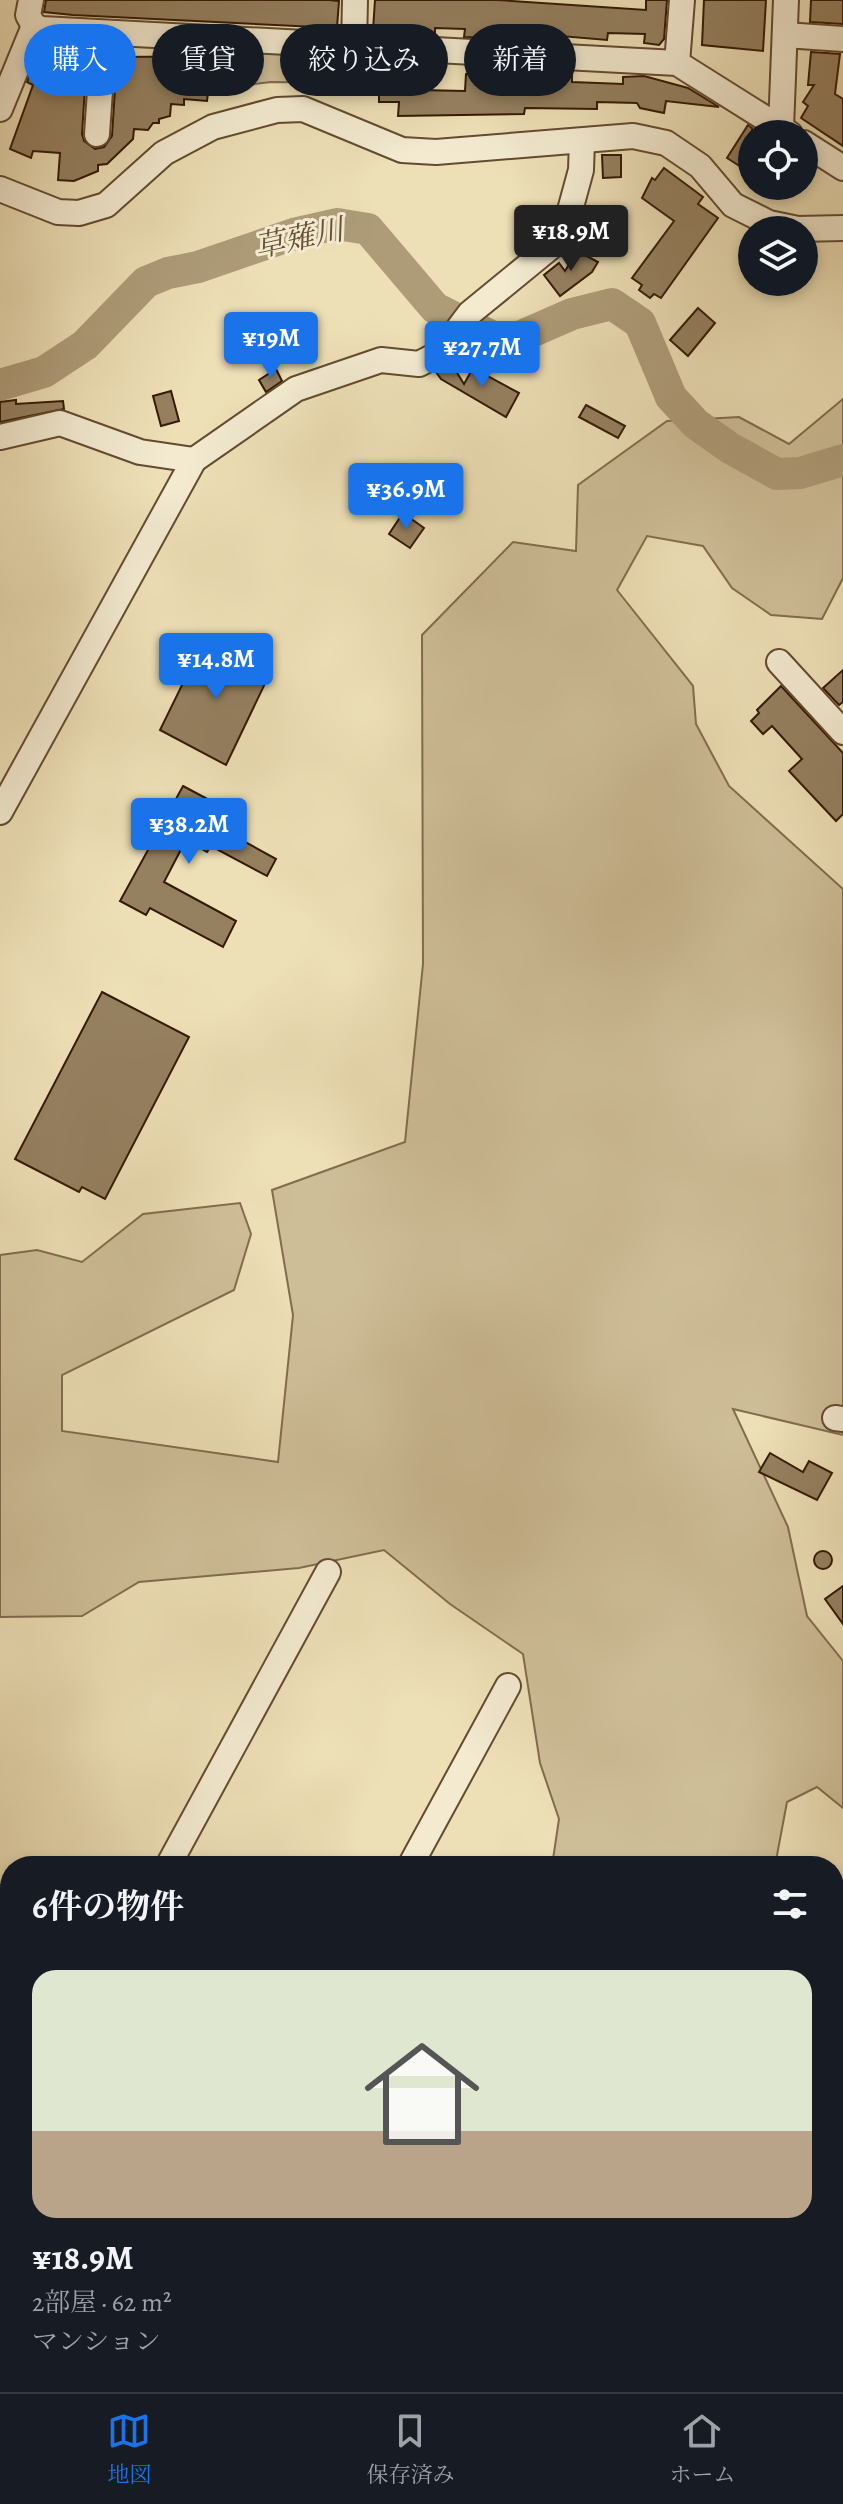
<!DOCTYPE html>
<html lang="ja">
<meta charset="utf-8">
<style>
body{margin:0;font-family:Alegreya,"Noto Serif JP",serif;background:#242831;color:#f1f3f6;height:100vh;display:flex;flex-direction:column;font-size:30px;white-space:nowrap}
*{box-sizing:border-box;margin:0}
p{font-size:26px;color:#9ea1a6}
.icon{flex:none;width:44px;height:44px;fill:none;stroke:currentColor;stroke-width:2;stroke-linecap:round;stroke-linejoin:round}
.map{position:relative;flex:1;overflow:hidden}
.panel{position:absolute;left:0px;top:1856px;width:844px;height:536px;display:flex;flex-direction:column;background:#171b24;border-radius:32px 32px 0 0;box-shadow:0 4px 12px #0003}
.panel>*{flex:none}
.guide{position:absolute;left:24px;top:24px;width:796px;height:72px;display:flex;gap:16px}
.tools{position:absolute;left:738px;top:120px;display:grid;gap:16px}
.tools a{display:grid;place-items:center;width:80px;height:80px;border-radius:50%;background:#171b24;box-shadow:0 4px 12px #0003;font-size:40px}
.price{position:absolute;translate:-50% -68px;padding:0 18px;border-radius:8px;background:#1a73e8;color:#fff;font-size:26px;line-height:52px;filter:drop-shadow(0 2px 4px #0008)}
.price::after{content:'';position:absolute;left:50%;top:48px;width:24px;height:18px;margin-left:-12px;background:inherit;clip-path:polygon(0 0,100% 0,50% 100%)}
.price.selected{background:#222;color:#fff}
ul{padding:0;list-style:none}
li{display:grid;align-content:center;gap:16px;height:424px;padding:0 32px}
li+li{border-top:2px solid #363941}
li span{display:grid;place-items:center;height:248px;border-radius:24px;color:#555}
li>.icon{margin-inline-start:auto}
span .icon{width:144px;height:144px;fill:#fffc;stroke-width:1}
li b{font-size:34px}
h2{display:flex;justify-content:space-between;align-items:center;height:96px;padding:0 32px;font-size:34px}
.tag{padding:0 28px;border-radius:36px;background:#171b24;box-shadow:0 4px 12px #0003;font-size:28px;line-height:72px}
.tag.selected{background:#1a73e8;color:#fff}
.tab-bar{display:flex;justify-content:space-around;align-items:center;height:112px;border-top:2px solid #363941;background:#171b24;font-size:22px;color:#9ea1a6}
.tab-bar a{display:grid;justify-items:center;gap:4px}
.tab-bar .selected{color:#1a73e8}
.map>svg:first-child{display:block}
.green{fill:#cebe98;stroke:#826c4e;stroke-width:2}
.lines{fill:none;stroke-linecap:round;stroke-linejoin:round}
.river{stroke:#ae9c79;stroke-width:32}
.building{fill:#958060;stroke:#351a03;stroke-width:2}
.minor-casing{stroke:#634b30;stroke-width:28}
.minor{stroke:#f3ead0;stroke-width:24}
.labels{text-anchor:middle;stroke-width:6;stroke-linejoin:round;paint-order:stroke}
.water-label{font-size:30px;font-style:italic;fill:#654e32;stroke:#f3ead0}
</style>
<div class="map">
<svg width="843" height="2392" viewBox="0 0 843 2392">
<rect width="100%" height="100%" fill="#eddfb6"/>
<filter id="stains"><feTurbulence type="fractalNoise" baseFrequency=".0025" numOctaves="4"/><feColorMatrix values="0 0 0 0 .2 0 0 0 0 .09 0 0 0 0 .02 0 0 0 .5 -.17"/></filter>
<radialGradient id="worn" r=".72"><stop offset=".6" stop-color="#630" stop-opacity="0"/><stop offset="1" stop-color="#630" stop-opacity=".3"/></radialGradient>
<g class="green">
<polygon points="248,51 347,58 346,83 271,82 245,85"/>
<polygon points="843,399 843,578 822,619 771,615 732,588 703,546 647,536 617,590 693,686 696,724 729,786 843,889 843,1435 733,1409 788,1527 807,1616 843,1661 843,1808 817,1787 787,1802 775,1866 552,1866 559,1819 540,1763 523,1654 450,1604 384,1550 299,1568 139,1582 82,1616 0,1617 0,1255 37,1250 82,1262 143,1214 240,1203 251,1234 234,1290 62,1375 62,1431 278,1462 293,1315 272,1190 405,1142 423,964 422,635 513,542 576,551 578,485 667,421 739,417 789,444"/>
<polygon points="834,1964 843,1972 843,2392 809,2392 797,2382 834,2382"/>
<polygon points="158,2382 371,2382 379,2392 151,2392"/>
<polygon points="526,2382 582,2382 612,2392 535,2392 526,2388"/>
<polygon points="655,2382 674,2382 691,2392 650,2392"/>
</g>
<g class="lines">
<polyline class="river" points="0,385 44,372 85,345 146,282 168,273 198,267 297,233 337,224 368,229 435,308 497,339 517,338 572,314 612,304 640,323 671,397 696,424 730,448 777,474 800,473 843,460"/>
</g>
<g class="building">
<polygon points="46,0 329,0 339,1 337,28 73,15 44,12"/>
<polygon points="375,0 497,0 646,10 646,0 667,0 664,39 659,45 644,43 645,34 608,33 607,40 561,36 561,41 541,40 541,32 507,32 507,37 495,38 464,37 465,29 435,28 435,35 373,30"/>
<polygon points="704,0 766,0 763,51 702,45"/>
<polygon points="811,0 843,0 843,24 810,22"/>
<polygon points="811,52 840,54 835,94 843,99 843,146 801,118 808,106 803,102 814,85 808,85"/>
<polygon points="71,54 87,55 82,134 84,141 95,149 104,147 112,136 117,57 244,56 242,84 216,83 215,93 208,93 207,101 184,99 184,105 171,104 170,116 159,119 159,123 153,123 148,130 134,129 133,139 107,164 98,165 98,171 74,181 58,180 60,153 33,151 31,158 10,149 33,85 27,82 38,56 68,67"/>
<polygon points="370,66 416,68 421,71 420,90 465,91 466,74 509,76 510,71 572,74 572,82 623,84 623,77 644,76 688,88 719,107 666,101 664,113 640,108 637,103 597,102 597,109 525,108 524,114 398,116 399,102 379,102 379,88 369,88"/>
<polygon points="748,125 752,128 752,174 727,158"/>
<polygon points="602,155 621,155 621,177 603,178"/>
<polygon points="664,168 703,197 698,204 718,218 661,298 654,294 650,298 639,290 642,285 632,278 674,221 642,198 652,178 655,180"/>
<polygon points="577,251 598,262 592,272 560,296 544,275 559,263 565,271"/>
<polygon points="698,308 715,323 688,356 670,340"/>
<polygon points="451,363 464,384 473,368 519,393 506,417 441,379 436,372"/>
<polygon points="276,369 282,381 266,392 259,380"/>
<polygon points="171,391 179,421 161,426 153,396"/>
<polygon points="16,400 16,404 63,401 64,409 0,422 0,402"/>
<polygon points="586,405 625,426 618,438 579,417"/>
<polygon points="403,513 424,528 410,548 389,534"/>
<polygon points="206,636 271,671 226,765 160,730"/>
<polygon points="843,670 843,702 839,705 823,688"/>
<polygon points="781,686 843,753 843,814 836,821 789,771 802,759 772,726 763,734 751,721 759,713 757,710"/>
<polygon points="183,786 228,810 218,827 276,859 267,876 211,846 207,852 186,840 164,882 236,921 223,947 150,908 146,915 120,901"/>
<polygon points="102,992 189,1037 105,1199 82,1187 79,1192 15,1159"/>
<polygon points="770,1453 803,1472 809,1461 832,1473 817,1500 759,1472"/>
<circle cx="823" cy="1560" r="9"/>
<polygon points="843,1586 843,1624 825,1599"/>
</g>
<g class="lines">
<g class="minor-casing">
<g id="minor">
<polyline points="31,0 28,15 34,26 42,29 677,63 790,134"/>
<polyline points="785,35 843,39"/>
<polyline points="354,45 355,0"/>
<polyline points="677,63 682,0"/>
<polyline points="0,109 34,26"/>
<polyline points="781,128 786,0"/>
<polyline points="97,134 104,33"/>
<polyline points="804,143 843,168"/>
<polyline points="0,189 58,212 79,213 106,205 164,153 213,127 277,110 303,109 402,150 436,152 633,136 666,143 700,166 733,205 769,223 798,229 843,228"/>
<polyline points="0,437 60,423 140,452 194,460"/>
<polyline points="779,662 843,732"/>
<polyline points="0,812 194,460 296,389 381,360 419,364 440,353 470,313 552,246 566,225 581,170 582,141"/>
<polyline points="835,1418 843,1419"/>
<polyline points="168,1866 328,1572"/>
<polyline points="410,1866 508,1686"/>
<polyline points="0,1898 10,1904"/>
<polyline points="0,2175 10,2156"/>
<polyline points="774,2382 796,2392"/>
</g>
</g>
<use href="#minor" class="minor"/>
</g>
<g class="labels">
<g class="water-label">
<text transform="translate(299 238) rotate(-12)" y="10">草薙川</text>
</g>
</g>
<rect width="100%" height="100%" filter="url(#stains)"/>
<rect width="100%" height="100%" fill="url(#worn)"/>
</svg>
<div class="tools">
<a><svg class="icon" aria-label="locate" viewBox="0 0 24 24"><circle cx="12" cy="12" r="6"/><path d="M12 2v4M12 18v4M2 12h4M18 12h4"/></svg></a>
<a><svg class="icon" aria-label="layers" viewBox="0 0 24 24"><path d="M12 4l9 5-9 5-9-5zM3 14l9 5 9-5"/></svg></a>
</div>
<b class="price selected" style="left:571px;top:273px">¥18.9M</b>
<b class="price" style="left:271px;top:380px">¥19M</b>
<b class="price" style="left:482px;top:389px">¥27.7M</b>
<b class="price" style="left:406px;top:531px">¥36.9M</b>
<b class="price" style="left:216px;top:701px">¥14.8M</b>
<b class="price" style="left:189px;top:866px">¥38.2M</b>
<div class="guide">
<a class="tag selected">購入</a>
<a class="tag">賃貸</a>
<a class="tag">絞り込み</a>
<a class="tag">新着</a>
</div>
<section class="panel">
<h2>6件の物件<svg class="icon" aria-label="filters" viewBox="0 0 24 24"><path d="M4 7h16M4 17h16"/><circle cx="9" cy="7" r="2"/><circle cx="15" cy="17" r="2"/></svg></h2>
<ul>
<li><span style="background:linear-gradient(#dfe7d0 65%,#b9a48a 0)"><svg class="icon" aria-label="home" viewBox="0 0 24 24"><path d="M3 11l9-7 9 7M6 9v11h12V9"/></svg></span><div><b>¥18.9M</b><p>2部屋 · 62 m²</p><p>マンション</p></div></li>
</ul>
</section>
</div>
<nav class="tab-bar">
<a class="selected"><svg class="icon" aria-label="map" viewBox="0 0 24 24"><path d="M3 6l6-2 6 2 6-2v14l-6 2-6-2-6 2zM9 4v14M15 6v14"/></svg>地図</a>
<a><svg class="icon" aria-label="saved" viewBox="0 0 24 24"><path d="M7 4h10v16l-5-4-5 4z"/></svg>保存済み</a>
<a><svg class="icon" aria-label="home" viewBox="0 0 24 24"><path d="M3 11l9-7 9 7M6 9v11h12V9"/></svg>ホーム</a>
</nav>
